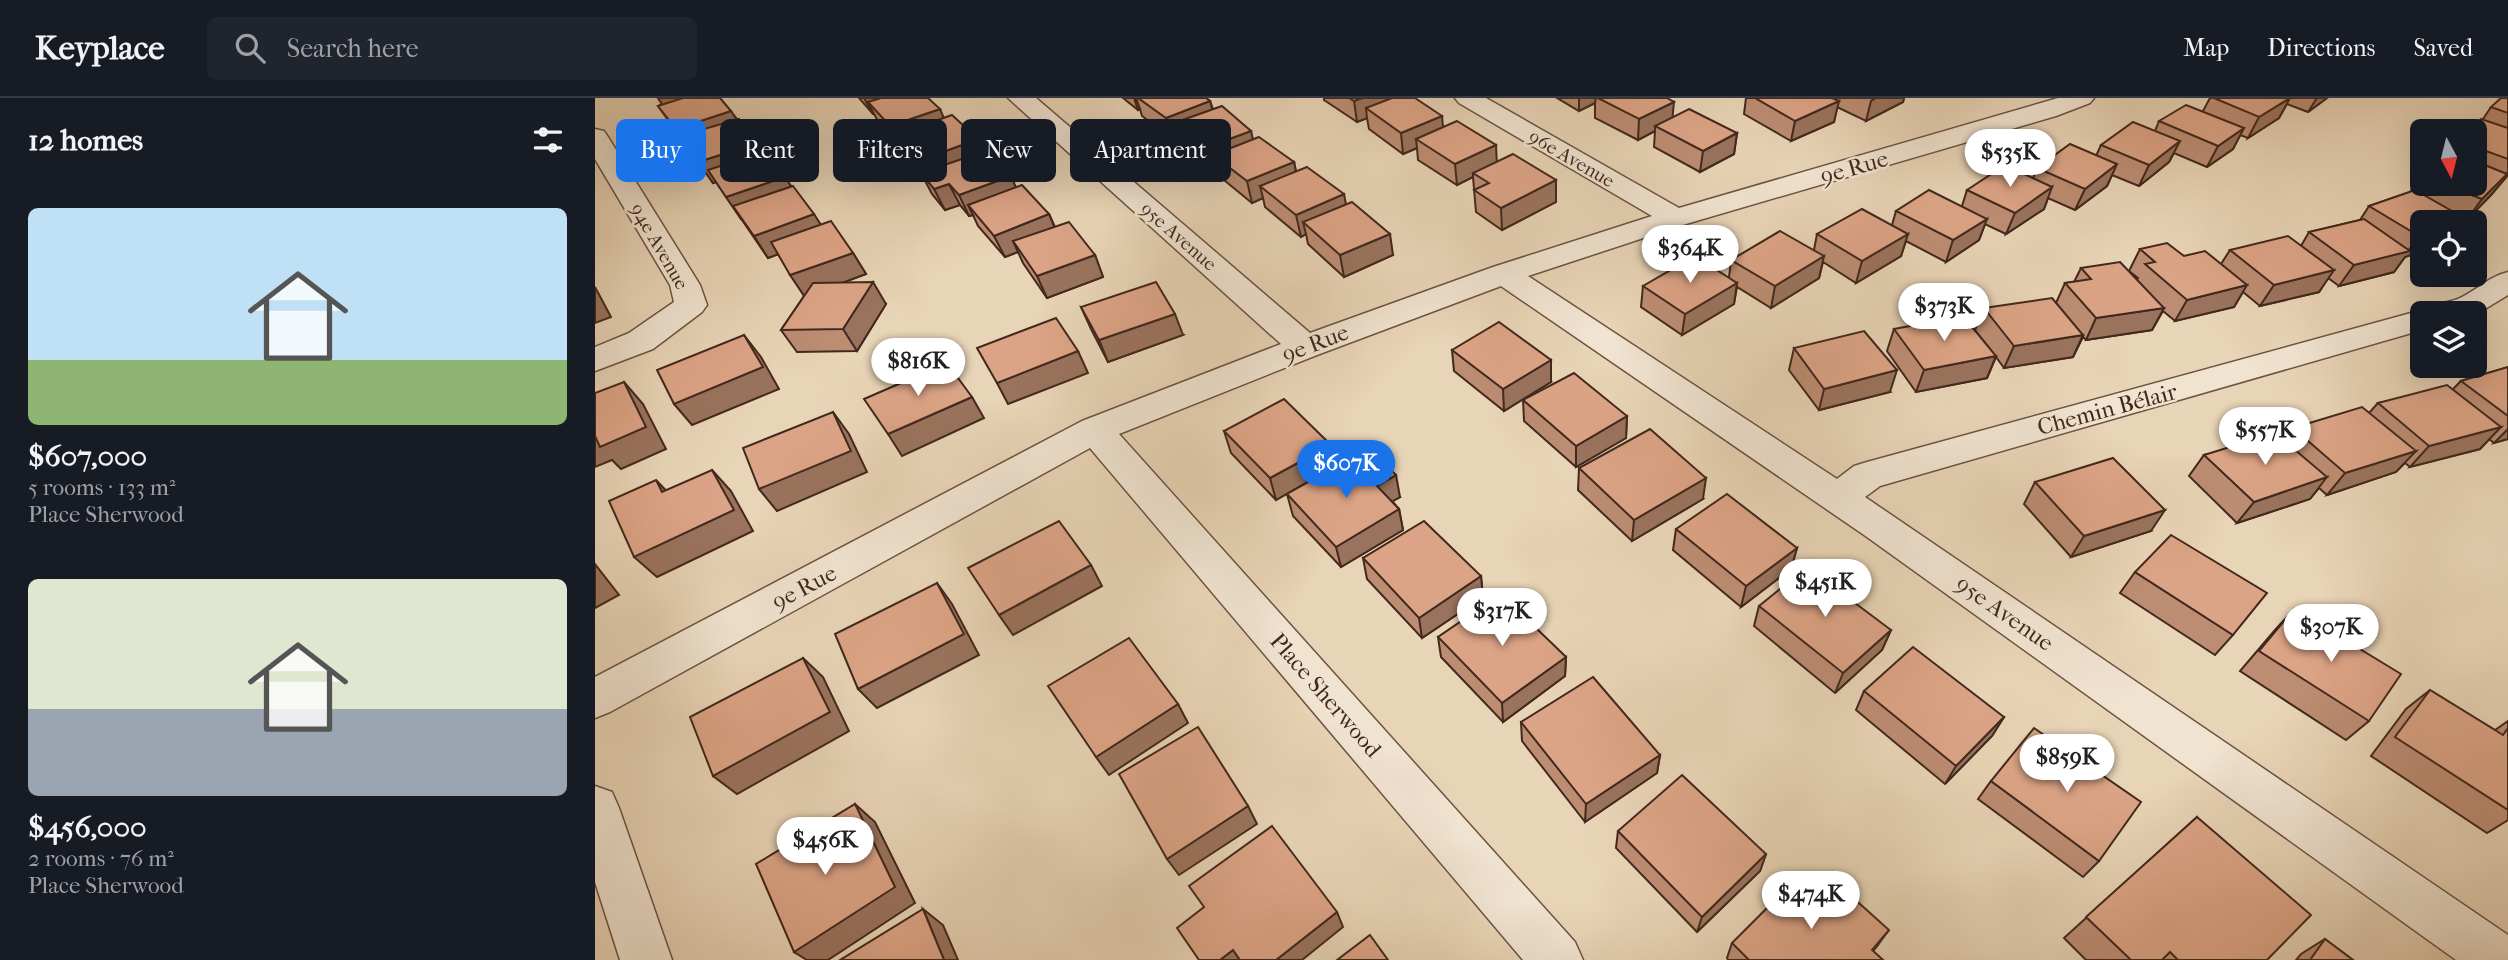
<!DOCTYPE html>
<meta charset="utf-8">
<style>
body{margin:0;font-family:"IM FELL French Canon",serif;background:#20242c;color:#f1f3f6;height:100vh;display:flex;flex-direction:column;font-size:26px;white-space:nowrap}
*{box-sizing:border-box;margin:0}
p{font-size:23px;color:#9ea1a6}
.icon{flex:none;width:38px;height:38px;fill:none;stroke:currentColor;stroke-width:2;stroke-linecap:round;stroke-linejoin:round}
.map{position:relative;flex:1;overflow:hidden}
.side{display:flex;flex-direction:column;background:#171b24;width:595px}
.side>*{flex:none}
.hud{position:absolute;left:21px;top:21px;width:665px;height:63px;display:flex;gap:14px}
.needle{width:46px;rotate:173deg}
.controls{position:absolute;left:1815px;top:21px;display:grid;gap:14px}
.controls a{display:grid;place-items:center;width:77px;height:77px;border-radius:10px;background:#171b24;box-shadow:0 7px 28px #0002;font-size:35px}
.price{position:absolute;translate:-50% -60px;padding:0 16px;border-radius:24px;background:#fff;color:#222;font-size:23px;line-height:46px;filter:drop-shadow(0 2px 4px #0008)}
.price::after{content:'';position:absolute;left:50%;top:42px;width:21px;height:16px;margin-left:-10px;background:inherit;clip-path:polygon(0 0,100% 0,50% 100%)}
.price.on{background:#1a73e8;color:#fff}
ul{padding:0;list-style:none}
li{display:grid;align-content:center;gap:14px;height:371px;padding:0 28px}
li span{display:grid;place-items:center;height:217px;border-radius:10px;color:#555}
li>.icon{margin-inline-start:auto}
span .icon{width:126px;height:126px;fill:#fffc;stroke-width:1}
li b{font-size:30px}
h2{display:flex;justify-content:space-between;align-items:center;height:84px;padding:0 28px;font-size:30px}
.chip{padding:0 24px;border-radius:10px;background:#171b24;box-shadow:0 7px 28px #0002;font-size:24px;line-height:63px}
.chip.on{background:#1a73e8;color:#fff}
header{display:flex;align-items:center;gap:42px;box-sizing:border-box;height:98px;padding:0 35px;background:#171b24;border-bottom:2px solid #363941}
header strong{font-size:33px}
nav{display:flex;gap:38px;margin-inline-start:auto;font-size:24px}
.search{width:490px;height:63px;background:#20242c;display:flex;align-items:center;gap:18px;box-sizing:border-box;padding:0 24px;border-radius:10px;color:#9ea1a6;font-size:26px}
main{display:flex;flex:1;min-height:0}
.map>svg:first-child{display:block}
.lines{fill:none;stroke-linecap:round;stroke-linejoin:round}
.minor-casing{stroke:#6c5343;stroke-width:3}
.minor{fill:#f0e3d0;fill-rule:evenodd}
.wall{fill:#bd8d73;stroke:#42281d;stroke-width:2}
.shaded-wall{fill:#9a735e;stroke:#42281d;stroke-width:2}
.building{fill:#dca486;stroke:#42281d;stroke-width:2}
.labels{text-anchor:middle;stroke-width:5;stroke-linejoin:round;paint-order:stroke}
.far-street-label{font-size:19px;fill:#42281d;stroke:#f0e3d0}
.street-label{font-size:23px;fill:#42281d;stroke:#f0e3d0}
</style>
<header>
<strong>Keyplace</strong>
<div class="search"><svg class="icon" aria-label="search" viewBox="0 0 24 24"><circle cx="10" cy="10" r="6"/><path d="M15 15l6 6"/></svg>Search here</div>
<nav><a>Map</a><a>Directions</a><a>Saved</a></nav>
</header>
<main>
<section class="side">
<h2>12 homes<svg class="icon" aria-label="filters" viewBox="0 0 24 24"><path d="M4 7h16M4 17h16"/><circle cx="9" cy="7" r="2"/><circle cx="15" cy="17" r="2"/></svg></h2>
<ul>
<li><span style="background:linear-gradient(#bfe0f5 70%,#8fb573 0)"><svg class="icon" aria-label="home" viewBox="0 0 24 24"><path d="M3 11l9-7 9 7M6 9v11h12V9"/></svg></span><div><b>$607,000</b><p>5 rooms · 133 m²</p><p>Place Sherwood</p></div></li>
<li><span style="background:linear-gradient(#dfe7d0 60%,#9aa5b1 0)"><svg class="icon" aria-label="home" viewBox="0 0 24 24"><path d="M3 11l9-7 9 7M6 9v11h12V9"/></svg></span><div><b>$456,000</b><p>2 rooms · 76 m²</p><p>Place Sherwood</p></div></li>
</ul>
</section>
<div class="map">
<svg width="1913" height="862" viewBox="0 0 1913 862">
<rect width="100%" height="100%" fill="#e8d4b6"/>
<filter id="stains"><feTurbulence type="fractalNoise" baseFrequency=".00286" numOctaves="4"/><feColorMatrix values="0 0 0 0 .2 0 0 0 0 .09 0 0 0 0 .02 0 0 0 .5 -.17"/></filter>
<radialGradient id="worn" r=".72"><stop offset=".6" stop-color="#630" stop-opacity="0"/><stop offset="1" stop-color="#630" stop-opacity=".3"/></radialGradient>
<g class="lines">
<g class="minor-casing">
<g id="minor">
<path d="M413,0H441L715,235L898,169L1057,118L864,5L860,0H891L1084,110L1463,0H1499L1495,5L1461,18L1091,126L933,178L1242,381L1259,368L1272,364L1816,215L1827,212L1836,214C1843,203 1856,205 1867,199C1883,191 1895,178 1913,174V197L1880,217L1827,215V232L1285,388L1270,399L1913,837V862H1861L1272,439L906,188L722,257L524,336L980,844L988,862H928L495,350L15,614L0,620V579L487,323L686,246Z"/>
<polygon points="0,31 9,33 13,39 105,187 112,207 107,214 58,251 0,273 0,249 34,235 79,204 75,187 0,61"/>
<polygon points="0,688 17,694 24,710 77,862 25,862 0,784"/>
</g>
</g>
<use href="#minor" class="minor"/>
</g>
<g class="wall">
<polygon points="63,0 125,0 142,21 144,21 165,55 196,88 226,127 258,155 271,176 249,184 291,206 262,253 202,254 186,232 209,198 183,156 173,160 121,84 118,85 96,52 95,52 63,8 67,6"/>
<polygon points="264,0 333,0 349,20 389,54 421,89 454,116 460,129 500,157 508,179 452,200 428,165 423,154 410,159 383,128 378,117 374,118 365,107 350,112 337,96 326,75 334,72 317,56 312,47 305,49 284,25 279,16 278,16"/>
<polygon points="528,0 611,0 615,3 618,11 658,41 699,64 701,73 751,107 798,157 749,179 713,146 711,136 706,139 670,109 668,100 657,105 624,78 621,69 616,71 588,45 586,38 578,41 547,18 545,11 543,12"/>
<polygon points="729,0 820,0 848,29 902,64 961,82 961,104 907,132 881,114 878,79 862,87 823,62 822,50 808,56 774,31 772,20 762,24 729,2"/>
<polygon points="962,0 1072,0 1077,19 1142,35 1139,56 1105,74 1059,49 1060,33 1043,42 1000,20 1000,5 984,13"/>
<polygon points="1151,0 1309,0 1308,4 1271,23 1242,9 1239,24 1196,43 1149,16"/>
<polygon points="1615,0 1732,0 1713,14 1692,6 1684,20 1653,40 1645,37 1638,51 1612,69 1579,55 1574,64 1544,88 1517,77 1512,88 1480,112 1453,100 1449,111 1411,136 1390,126 1384,142 1351,164 1311,143 1306,158 1261,185 1228,164 1224,180 1176,210 1142,189 1139,206 1087,237 1046,209 1048,188 1134,179 1136,162 1219,152 1222,136 1297,127 1301,113 1367,108 1372,92 1438,80 1442,70 1501,58 1506,47 1560,33 1564,23 1608,13"/>
<polygon points="1913,0 1913,77 1896,97 1869,124 1827,124 1827,153 1810,159 1799,174 1744,188 1733,180 1724,194 1665,208 1648,194 1639,209 1580,223 1568,213 1557,232 1491,242 1488,239 1478,259 1409,270 1401,259 1392,280 1321,294 1292,253 1299,231 1394,250 1380,232 1389,210 1461,205 1470,185 1479,184 1486,170 1542,181 1543,180 1534,173 1545,151 1589,158 1626,166 1635,152 1706,148 1714,134 1765,122 1774,108 1815,94 1827,77 1827,86 1880,86 1880,33 1896,9"/>
<polygon points="486,209 588,237 513,264 496,231"/>
<polygon points="1199,250 1295,294 1224,312 1194,272"/>
<polygon points="857,252 956,284 909,313 859,273"/>
<polygon points="1913,269 1913,341 1899,345 1894,341 1885,351 1815,369 1810,365 1801,374 1732,397 1724,390 1715,401 1642,425 1594,378 1609,357 1689,342 1698,330 1774,315 1783,305 1858,291 1866,283"/>
<polygon points="928,302 1032,318 1031,340 981,369 929,323"/>
<polygon points="629,333 736,347 740,368 681,402 636,355"/>
<polygon points="762,370 805,399 797,403 804,411 808,432 746,469 698,418 692,396"/>
<polygon points="984,370 1108,401 1037,443 983,392"/>
<polygon points="1440,384 1556,433 1476,459 1429,406"/>
<polygon points="1081,431 1202,450 1196,471 1146,509 1078,452"/>
<polygon points="768,460 886,478 888,499 827,540 772,481"/>
<polygon points="1540,474 1638,537 1620,557 1525,495"/>
<polygon points="1164,508 1296,532 1287,552 1240,595 1159,528"/>
<polygon points="1699,511 1774,623 1751,642 1645,573 1680,532"/>
<polygon points="843,539 971,559 970,578 908,624 846,559"/>
<polygon points="1835,592 1900,632 1913,623 1913,722 1892,735 1776,658 1811,611"/>
<polygon points="1269,593 1409,619 1397,638 1350,686 1261,612"/>
<polygon points="926,624 1065,657 1062,675 990,724 927,643"/>
<polygon points="1396,683 1504,763 1488,779 1383,701"/>
<polygon points="1602,719 1672,862 1491,862 1469,840"/>
<polygon points="1023,733 1171,756 1165,773 1102,834 1021,750"/>
<polygon points="1236,817 1283,847 1278,853 1288,862 1133,862 1132,860 1137,845"/>
<polygon points="1730,841 1758,862 1701,862 1706,856"/>
</g>
<g class="shaded-wall">
<polygon points="63,0 125,0 76,20"/>
<polygon points="269,0 326,0 273,4 279,16 278,16"/>
<polygon points="539,0 541,0 545,11 543,12"/>
<polygon points="767,0 803,0 771,10 772,20 762,24 759,3"/>
<polygon points="984,0 1001,0 1000,5 984,13"/>
<polygon points="1281,0 1309,0 1308,4 1271,23 1276,3"/>
<polygon points="1695,0 1684,20 1653,40 1664,19"/>
<polygon points="1722,0 1732,0 1713,14"/>
<polygon points="615,3 621,24 582,24 586,38 578,41 571,20"/>
<polygon points="1244,3 1239,24 1196,43 1200,23"/>
<polygon points="1079,4 1077,24 1060,28 1060,33 1043,42 1044,21"/>
<polygon points="345,11 354,32 306,35 312,47 305,49 295,28"/>
<polygon points="136,13 149,34 95,52 81,31"/>
<polygon points="847,18 849,39 821,41 822,50 808,56 806,35"/>
<polygon points="1649,30 1638,51 1612,69 1623,48"/>
<polygon points="656,33 661,54 618,57 621,69 616,71 610,50"/>
<polygon points="1142,35 1139,56 1105,74 1108,53"/>
<polygon points="383,41 393,62 343,81 332,60"/>
<polygon points="1585,43 1574,64 1544,88 1554,67"/>
<polygon points="160,46 173,67 118,85 103,64"/>
<polygon points="901,47 902,68 878,75 878,79 862,87 860,66"/>
<polygon points="699,64 703,85 665,88 668,100 657,105 652,83"/>
<polygon points="1522,66 1512,88 1480,112 1490,91"/>
<polygon points="1913,74 1913,77 1896,97 1871,123 1887,101"/>
<polygon points="416,78 425,99 373,107 378,117 374,118 364,97"/>
<polygon points="190,79 204,100 146,121 131,99"/>
<polygon points="961,82 961,104 907,132 906,110"/>
<polygon points="354,86 365,107 350,112 339,91"/>
<polygon points="1457,89 1449,111 1411,136 1420,115"/>
<polygon points="749,96 753,117 708,124 711,136 706,139 701,117"/>
<polygon points="219,116 233,138 173,160 159,138"/>
<polygon points="454,116 463,138 418,143 423,154 410,159 399,138"/>
<polygon points="1392,121 1384,142 1351,164 1358,142"/>
<polygon points="795,136 798,157 749,179 745,157"/>
<polygon points="1313,136 1306,158 1261,185 1267,163"/>
<polygon points="1827,137 1827,153 1810,159 1799,174 1744,188 1759,167 1813,153 1824,138"/>
<polygon points="258,155 271,176 210,199 195,177"/>
<polygon points="500,157 508,179 452,200 442,178"/>
<polygon points="1229,158 1224,180 1176,210 1180,188"/>
<polygon points="1739,172 1724,194 1665,208 1679,187"/>
<polygon points="278,184 291,206 262,253 248,231"/>
<polygon points="1142,185 1139,206 1087,237 1090,216"/>
<polygon points="1652,187 1639,209 1580,223 1592,202"/>
<polygon points="0,189 16,219 0,225"/>
<polygon points="1569,210 1557,232 1491,242 1501,220"/>
<polygon points="580,216 588,237 513,264 504,242"/>
<polygon points="149,237 166,259 184,291 97,327 79,306"/>
<polygon points="1488,237 1478,259 1409,270 1419,248"/>
<polygon points="483,253 493,275 413,306 402,285"/>
<polygon points="1401,258 1392,280 1321,294 1329,272"/>
<polygon points="956,262 956,284 909,313 908,291"/>
<polygon points="1302,272 1295,294 1224,312 1229,291"/>
<polygon points="29,284 48,306 71,351 26,371 17,362 0,369 0,338"/>
<polygon points="377,299 389,320 307,358 293,336"/>
<polygon points="238,314 254,336 272,374 182,413 164,391"/>
<polygon points="1032,318 1031,340 981,369 981,348"/>
<polygon points="1906,329 1885,351 1815,369 1834,348"/>
<polygon points="1913,331 1913,341 1899,345"/>
<polygon points="736,347 740,368 681,402 675,380"/>
<polygon points="1821,353 1801,374 1732,397 1750,375"/>
<polygon points="117,372 136,393 158,433 62,479 39,459"/>
<polygon points="801,377 805,399 786,410 782,388"/>
<polygon points="1732,379 1715,401 1642,425 1659,404"/>
<polygon points="1111,380 1108,401 1037,443 1039,422"/>
<polygon points="61,382 81,403 67,394"/>
<polygon points="804,411 808,432 746,469 741,449"/>
<polygon points="1570,412 1556,433 1476,459 1489,438"/>
<polygon points="1202,450 1196,471 1146,509 1151,488"/>
<polygon points="0,466 24,497 0,510"/>
<polygon points="496,467 507,488 418,537 404,517"/>
<polygon points="886,478 888,499 827,540 824,520"/>
<polygon points="342,485 357,506 384,557 282,610 263,591"/>
<polygon points="1296,532 1287,552 1240,595 1248,575"/>
<polygon points="971,559 970,578 908,624 907,605"/>
<polygon points="208,560 228,579 254,633 142,696 118,678"/>
<polygon points="583,606 593,625 514,677 501,659"/>
<polygon points="1409,619 1397,638 1350,686 1361,668"/>
<polygon points="1065,657 1062,675 990,724 991,706"/>
<polygon points="260,706 280,724 320,805 233,862 212,862 199,854"/>
<polygon points="653,708 662,726 584,777 572,761"/>
<polygon points="1171,756 1165,773 1102,834 1107,819"/>
<polygon points="328,811 348,827 363,862 349,862"/>
<polygon points="742,814 748,829 707,862 681,862"/>
<polygon points="1294,832 1283,847 1270,862 1277,852"/>
<polygon points="638,852 645,862 625,862"/>
</g>
<g class="building">
<polygon points="88,0 125,0 136,13 81,31 63,8"/>
<polygon points="286,0 333,0 345,11 295,28 273,4"/>
<polygon points="543,0 611,0 615,3 571,20"/>
<polygon points="754,0 767,0 759,3"/>
<polygon points="797,0 820,0 847,18 806,35 771,10"/>
<polygon points="1003,0 1072,0 1079,4 1044,21"/>
<polygon points="1160,0 1237,0 1244,3 1200,23"/>
<polygon points="1619,0 1695,0 1664,19"/>
<polygon points="1906,0 1913,0 1913,15 1896,9"/>
<polygon points="1591,7 1649,30 1623,48 1564,23"/>
<polygon points="627,8 656,33 610,50 582,24"/>
<polygon points="1094,11 1142,35 1108,53 1060,28"/>
<polygon points="357,17 383,41 332,60 306,35"/>
<polygon points="144,21 160,46 103,64 88,37"/>
<polygon points="1886,21 1913,30 1913,61 1880,49 1880,33 1873,33"/>
<polygon points="862,23 901,47 860,66 821,41"/>
<polygon points="1538,24 1585,43 1554,67 1506,47"/>
<polygon points="664,39 699,64 652,83 618,57"/>
<polygon points="1475,46 1522,66 1490,91 1442,70"/>
<polygon points="393,52 416,78 364,97 354,86 339,91 326,75"/>
<polygon points="171,53 190,79 131,99 113,72"/>
<polygon points="918,56 961,82 906,110 879,92 894,85 878,75"/>
<polygon points="1880,63 1912,76 1887,101 1847,86 1880,86"/>
<polygon points="1410,67 1457,89 1420,115 1372,92"/>
<polygon points="712,69 749,96 701,117 665,88"/>
<polygon points="427,87 454,116 399,138 373,107"/>
<polygon points="198,88 219,116 159,138 138,108"/>
<polygon points="1334,92 1392,121 1358,142 1301,113"/>
<polygon points="1820,92 1871,121 1862,124 1827,124 1827,137 1824,138 1774,108"/>
<polygon points="757,104 795,136 745,157 708,124"/>
<polygon points="1267,111 1313,136 1267,163 1222,136"/>
<polygon points="1769,121 1815,153 1759,167 1714,134"/>
<polygon points="236,123 258,155 195,177 176,144"/>
<polygon points="474,124 500,157 442,178 418,143"/>
<polygon points="1185,133 1229,158 1180,188 1136,162"/>
<polygon points="1693,138 1739,172 1679,187 1635,152"/>
<polygon points="1572,145 1589,158 1610,153 1652,187 1592,202 1550,166 1560,164 1545,151"/>
<polygon points="1100,158 1142,185 1090,216 1048,188"/>
<polygon points="1525,164 1569,210 1501,220 1470,185 1496,181 1486,170"/>
<polygon points="278,184 248,231 186,232 218,185"/>
<polygon points="561,184 580,216 504,242 486,209"/>
<polygon points="1457,200 1488,237 1419,248 1389,210"/>
<polygon points="1368,218 1401,258 1329,272 1299,231"/>
<polygon points="461,220 483,253 402,285 382,250"/>
<polygon points="904,224 956,262 908,291 857,252"/>
<polygon points="1269,233 1302,272 1229,291 1199,250"/>
<polygon points="149,237 168,269 79,306 62,272"/>
<polygon points="352,265 377,299 293,336 269,301"/>
<polygon points="1913,269 1913,318 1866,283"/>
<polygon points="979,275 1032,318 981,348 928,302"/>
<polygon points="29,284 51,329 5,349 0,338 0,295"/>
<polygon points="1852,287 1906,329 1834,348 1783,305"/>
<polygon points="689,301 736,347 675,380 629,333"/>
<polygon points="1767,309 1821,353 1750,375 1698,330"/>
<polygon points="238,314 256,353 164,391 148,350"/>
<polygon points="1055,331 1111,380 1039,422 984,370"/>
<polygon points="1680,335 1732,379 1659,404 1609,357"/>
<polygon points="783,359 801,377 782,388 804,411 741,449 692,396 753,362 762,370"/>
<polygon points="1518,360 1570,412 1489,438 1440,384"/>
<polygon points="117,372 139,412 39,459 14,403 61,382 67,394"/>
<polygon points="1132,396 1202,450 1151,488 1081,431"/>
<polygon points="464,423 496,467 404,517 373,470"/>
<polygon points="829,423 886,478 824,520 768,460"/>
<polygon points="1576,437 1672,495 1638,537 1540,474"/>
<polygon points="1212,469 1296,532 1248,575 1164,508"/>
<polygon points="342,485 369,536 263,591 240,536"/>
<polygon points="906,496 971,559 907,605 843,539"/>
<polygon points="1699,511 1806,576 1774,623 1664,553"/>
<polygon points="534,540 583,606 501,659 453,588"/>
<polygon points="1318,549 1409,619 1361,668 1269,593"/>
<polygon points="208,560 235,614 118,678 95,619"/>
<polygon points="998,579 1065,657 991,706 926,624"/>
<polygon points="1835,592 1908,637 1913,630 1913,712 1800,639"/>
<polygon points="603,629 653,708 572,761 524,676"/>
<polygon points="1439,630 1546,704 1504,763 1396,683"/>
<polygon points="1087,677 1171,756 1107,819 1023,733"/>
<polygon points="260,706 300,789 199,854 161,766"/>
<polygon points="1602,719 1716,817 1672,862 1583,862 1575,854 1567,862 1536,862 1491,819"/>
<polygon points="677,728 742,814 681,862 645,862 638,852 625,862 604,862 582,830 609,809 594,788"/>
<polygon points="1200,782 1236,817 1255,797 1294,832 1277,852 1288,862 1154,862 1137,845"/>
<polygon points="328,811 349,862 245,862"/>
<polygon points="775,837 793,862 742,862"/>
<polygon points="1730,841 1758,862 1715,862"/>
</g>
<g class="labels">
<g class="far-street-label">
<text transform="translate(977 60) rotate(30)" y="7">96e Avenue</text>
<text transform="translate(584 138) rotate(41)" y="7">95e Avenue</text>
<text transform="translate(65 148) rotate(60)" y="7">94e Avenue</text>
</g>
<g class="street-label">
<text transform="translate(1259 69) rotate(-16)" y="8">9e Rue</text>
<text transform="translate(720 245) rotate(-21)" y="8">9e Rue</text>
<text transform="translate(1512 311) rotate(-15)" y="8">Chemin Bélair</text>
<text transform="translate(209 489) rotate(-28)" y="8">9e Rue</text>
<text transform="translate(1410 515) rotate(35)" y="8">95e Avenue</text>
<text transform="translate(731 597) rotate(49)" y="8">Place Sherwood</text>
</g>
</g>
<rect width="100%" height="100%" filter="url(#stains)"/>
<rect width="100%" height="100%" fill="url(#worn)"/>
</svg>
<div class="controls">
<a><svg class="needle" viewBox="-14 -14 28 28"><path d="M0-13l5 13h-10z" fill="#e53935"/><path d="M0 13l5-13h-10z" fill="#9ea1a6"/></svg></a>
<a><svg class="icon" aria-label="locate" viewBox="0 0 24 24"><circle cx="12" cy="12" r="6"/><path d="M12 2v4M12 18v4M2 12h4M18 12h4"/></svg></a>
<a><svg class="icon" aria-label="layers" viewBox="0 0 24 24"><path d="M12 4l9 5-9 5-9-5zM3 14l9 5 9-5"/></svg></a>
</div>
<b class="price" style="left:1415px;top:91px">$535K</b>
<b class="price" style="left:1095px;top:187px">$364K</b>
<b class="price" style="left:1349px;top:245px">$373K</b>
<b class="price" style="left:323px;top:300px">$816K</b>
<b class="price" style="left:1670px;top:369px">$557K</b>
<b class="price on" style="left:751px;top:402px">$607K</b>
<b class="price" style="left:1230px;top:521px">$451K</b>
<b class="price" style="left:907px;top:550px">$317K</b>
<b class="price" style="left:1736px;top:566px">$307K</b>
<b class="price" style="left:1472px;top:696px">$859K</b>
<b class="price" style="left:230px;top:779px">$456K</b>
<b class="price" style="left:1216px;top:833px">$474K</b>
<div class="hud">
<a class="chip on">Buy</a>
<a class="chip">Rent</a>
<a class="chip">Filters</a>
<a class="chip">New</a>
<a class="chip">Apartment</a>
</div>
</div>
</main>
